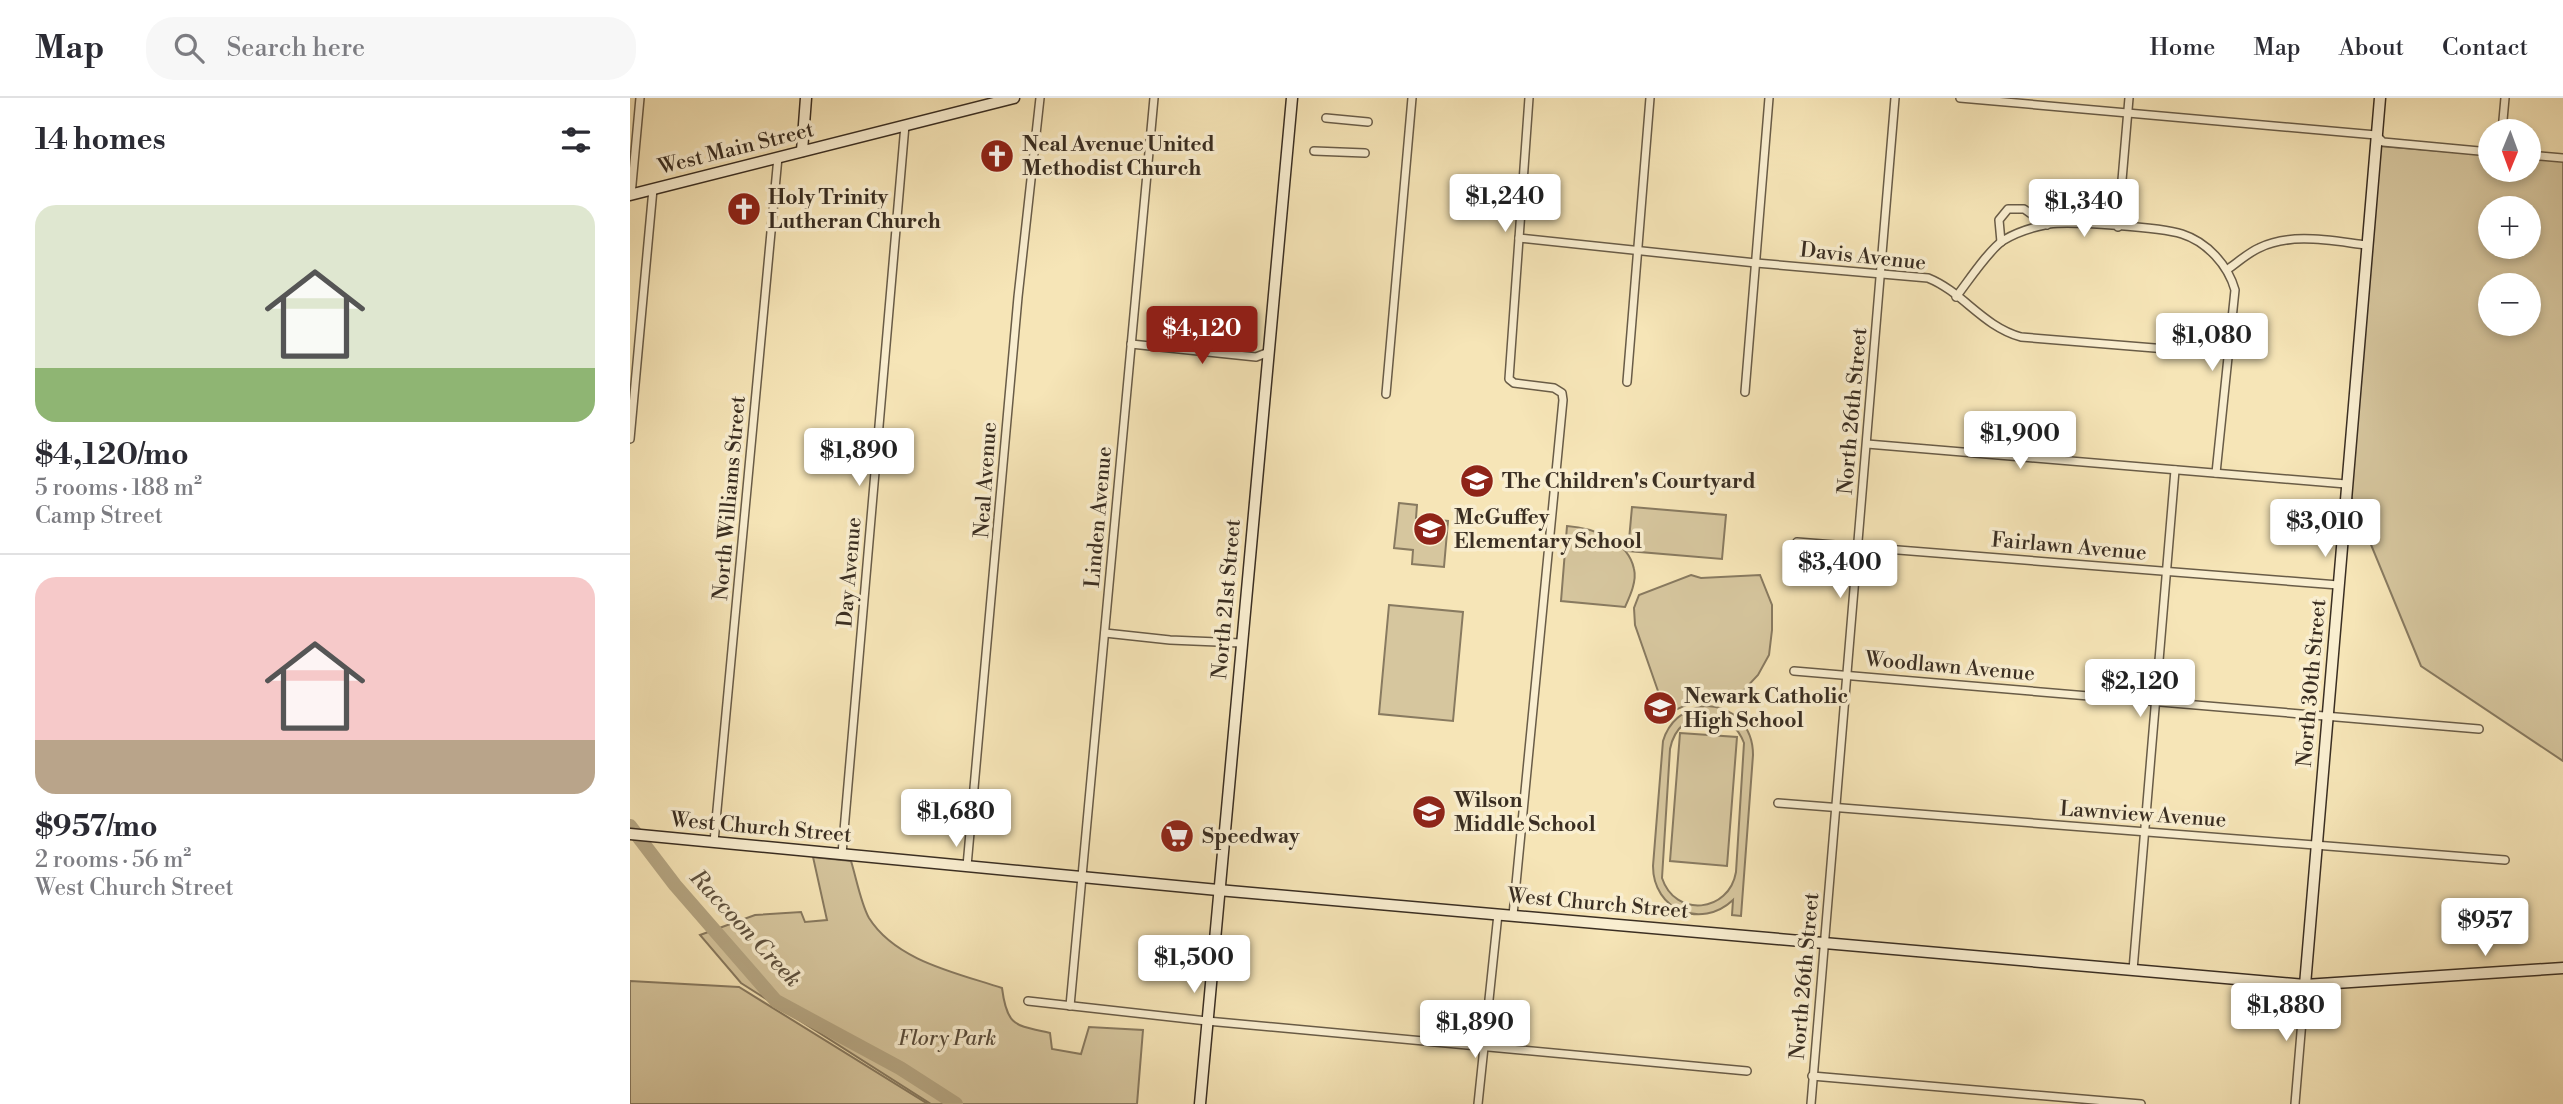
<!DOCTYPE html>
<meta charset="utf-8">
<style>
body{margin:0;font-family:"Libre Bodoni",serif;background:#f7f7f7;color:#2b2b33;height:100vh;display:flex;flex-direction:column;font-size:26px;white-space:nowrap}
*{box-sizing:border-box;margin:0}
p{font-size:23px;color:#7c7c81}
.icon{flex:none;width:38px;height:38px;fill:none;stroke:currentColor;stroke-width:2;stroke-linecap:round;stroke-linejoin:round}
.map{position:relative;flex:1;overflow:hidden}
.sheet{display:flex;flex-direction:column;background:#fff;width:630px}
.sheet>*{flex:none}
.needle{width:46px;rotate:181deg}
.controls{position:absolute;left:1848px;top:21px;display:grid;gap:14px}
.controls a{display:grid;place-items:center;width:63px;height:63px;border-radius:50%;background:#fff;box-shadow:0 4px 10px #0003;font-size:35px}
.price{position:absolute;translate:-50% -60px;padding:0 16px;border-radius:7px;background:#fff;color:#222;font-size:23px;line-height:46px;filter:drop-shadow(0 2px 4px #0008)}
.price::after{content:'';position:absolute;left:50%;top:42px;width:21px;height:16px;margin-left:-10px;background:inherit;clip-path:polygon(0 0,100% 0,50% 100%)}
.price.active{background:#8f2418;color:#fff}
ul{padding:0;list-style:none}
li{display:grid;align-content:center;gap:14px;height:371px;padding:0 35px}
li+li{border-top:2px solid #e1e1e2}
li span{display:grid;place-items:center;height:217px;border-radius:21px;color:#555}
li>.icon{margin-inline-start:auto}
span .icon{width:126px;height:126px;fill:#fffc;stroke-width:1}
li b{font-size:30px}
h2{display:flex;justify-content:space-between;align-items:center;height:84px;padding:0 35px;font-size:30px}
header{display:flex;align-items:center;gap:42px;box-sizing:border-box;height:98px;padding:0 35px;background:#fff;border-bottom:2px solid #e1e1e2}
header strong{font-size:33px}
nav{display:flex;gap:38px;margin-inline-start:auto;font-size:24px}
.search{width:490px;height:63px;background:#f7f7f7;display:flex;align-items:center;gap:18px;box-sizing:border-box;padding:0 24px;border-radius:28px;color:#7c7c81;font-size:26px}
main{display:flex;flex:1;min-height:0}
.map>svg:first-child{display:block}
.green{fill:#d6c69e;stroke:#887a60;stroke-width:2;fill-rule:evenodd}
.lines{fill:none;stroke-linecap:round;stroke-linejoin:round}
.river{stroke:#b6a784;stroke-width:14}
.street-casing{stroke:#695c47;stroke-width:10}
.secondary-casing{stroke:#3a2e22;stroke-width:13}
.street{stroke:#f9eed0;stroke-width:7}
.secondary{stroke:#f9eed0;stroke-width:10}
.labels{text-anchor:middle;stroke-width:7;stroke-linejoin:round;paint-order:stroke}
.poi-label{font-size:21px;font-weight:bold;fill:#3a2e22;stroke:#f9eed0;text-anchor:start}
.street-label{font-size:21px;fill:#3a2e22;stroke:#f9eed0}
.park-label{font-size:21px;font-style:italic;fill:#594c3b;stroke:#f9eed0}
.water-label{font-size:23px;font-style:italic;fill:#5f523f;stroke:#f9eed0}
</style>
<header>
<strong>Map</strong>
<div class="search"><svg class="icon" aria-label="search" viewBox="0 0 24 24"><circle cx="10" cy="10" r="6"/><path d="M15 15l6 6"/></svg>Search here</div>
<nav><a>Home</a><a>Map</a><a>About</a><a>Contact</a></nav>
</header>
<main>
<section class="sheet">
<h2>14 homes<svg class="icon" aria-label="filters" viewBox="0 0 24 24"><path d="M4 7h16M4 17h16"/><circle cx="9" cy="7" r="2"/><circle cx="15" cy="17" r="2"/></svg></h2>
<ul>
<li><span style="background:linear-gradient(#dfe7d0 75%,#8fb573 0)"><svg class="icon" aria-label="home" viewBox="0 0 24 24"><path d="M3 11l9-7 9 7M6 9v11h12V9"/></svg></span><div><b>$4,120/mo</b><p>5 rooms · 188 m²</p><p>Camp Street</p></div></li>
<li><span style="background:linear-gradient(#f6c9c9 75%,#b9a48a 0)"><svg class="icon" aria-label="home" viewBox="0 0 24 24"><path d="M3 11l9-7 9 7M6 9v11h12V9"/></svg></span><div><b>$957/mo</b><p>2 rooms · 56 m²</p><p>West Church Street</p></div></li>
</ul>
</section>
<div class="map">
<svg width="1933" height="1006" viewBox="0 0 1933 1006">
<rect width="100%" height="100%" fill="#f6e5b7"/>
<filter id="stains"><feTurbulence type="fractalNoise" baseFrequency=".00286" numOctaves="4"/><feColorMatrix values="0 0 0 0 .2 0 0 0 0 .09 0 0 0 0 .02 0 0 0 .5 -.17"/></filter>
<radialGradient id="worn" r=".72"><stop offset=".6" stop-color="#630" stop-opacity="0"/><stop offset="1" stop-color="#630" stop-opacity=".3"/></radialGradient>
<g class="green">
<path d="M1749,48L1860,57V72H1899V60L1933,63V663L1791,568L1716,386ZM1860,110H1899V149H1860ZM1860,187H1899V226H1860Z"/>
<polygon points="769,405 787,407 786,420 818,423 814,469 782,466 783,452 764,450"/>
<polygon points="1002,409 1096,417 1092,461 998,453"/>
<path d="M937,428C963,430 998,442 1004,471C1007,483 1000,498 995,509L931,503Z"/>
<polygon points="1061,477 1071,480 1130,477 1142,507 1142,532 1139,557 1128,577 1114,592 1104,596 1075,599 1036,616 1005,527 1004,510 1009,497"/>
<polygon points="759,507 833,514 823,623 749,616"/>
<path d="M1074,608C1103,608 1123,628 1123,657L1111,818L1102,817L1103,802C1071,832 1023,812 1023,768L1033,643C1039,623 1053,612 1074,608ZM1080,617C1097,620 1108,629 1114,645L1106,774C1099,815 1045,820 1032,780L1040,651C1044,630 1059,617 1080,617Z"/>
<polygon points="1050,635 1107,639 1097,768 1040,763"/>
<path d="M183,759L221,763C226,779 231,806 239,820C266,863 327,875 372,890C377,929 385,927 420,935L422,951L451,956L459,929L513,932L507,1006H301L111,885L70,837L125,817L171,814L175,824L197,822Z"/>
<polygon points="0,883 109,889 298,1006 0,1006"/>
</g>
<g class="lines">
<polyline class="river" points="0,728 45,787 146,903 270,970 326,1006"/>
<g class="street-casing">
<g id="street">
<polyline points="1330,0 1746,37 1753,44 1860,54"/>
<polyline points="696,20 738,24"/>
<polyline points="1872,33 1875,0"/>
<polyline points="684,53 735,55"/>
<polyline points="1899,57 1933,60"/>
<polyline points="1,97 10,0"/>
<polyline points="1488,129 1499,0"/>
<path d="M889,140L1126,165L1298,180C1333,194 1352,228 1391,239L1598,256"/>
<polyline points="1371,144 1369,122 1378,111 1394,111 1417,127"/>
<path d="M1598,171C1608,164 1618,155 1629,150C1662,134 1702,143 1737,147"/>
<path d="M1326,199C1337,185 1360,150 1374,142C1387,134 1404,129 1419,126C1441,123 1531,129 1552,136C1577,144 1598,167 1605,192L1586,375"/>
<polyline points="501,246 626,259 639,254"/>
<polyline points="997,284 1020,0"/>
<polyline points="1115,294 1139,0"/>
<polyline points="756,296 782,0"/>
<polyline points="0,341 23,91"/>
<polyline points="1237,346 1716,386"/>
<polyline points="1167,444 1708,487"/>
<polyline points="475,535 540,542 611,545"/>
<polyline points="1164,573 1849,631"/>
<polyline points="1148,705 1875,762"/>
<polyline points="84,744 148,59"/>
<polyline points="212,756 275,27"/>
<polyline points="337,768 388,199 410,0"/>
<polyline points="883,817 933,302 932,295 924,290 884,285 879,281 899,0"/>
<polyline points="1503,872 1545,372"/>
<polyline points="398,903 577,923 1117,973"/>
<polyline points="440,908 524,0"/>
<polyline points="1182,978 1511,1006"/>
<polyline points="848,1006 868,816"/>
<polyline points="1181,1006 1265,0"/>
<polyline points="1665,1006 1675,887"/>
</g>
</g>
<g class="secondary-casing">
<g id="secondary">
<polyline points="172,53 176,0"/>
<polyline points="0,97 384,0"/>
<polyline points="0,736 588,792 1675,887 1933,870"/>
<polyline points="1675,887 1750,0"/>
<polyline points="570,1006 662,0"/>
</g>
</g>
<use href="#street" class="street"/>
<use href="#secondary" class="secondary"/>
</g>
<defs>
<g id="church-disc" transform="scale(1.75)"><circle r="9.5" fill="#8f2418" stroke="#f9eed0"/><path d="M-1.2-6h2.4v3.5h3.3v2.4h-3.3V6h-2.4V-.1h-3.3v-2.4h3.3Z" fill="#fff"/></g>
<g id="school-disc" transform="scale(1.75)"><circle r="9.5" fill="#8f2418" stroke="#f9eed0"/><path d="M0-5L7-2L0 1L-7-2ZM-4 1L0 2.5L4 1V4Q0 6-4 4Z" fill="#fff"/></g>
<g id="supermarket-disc" transform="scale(1.75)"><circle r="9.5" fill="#8f2418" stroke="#f9eed0"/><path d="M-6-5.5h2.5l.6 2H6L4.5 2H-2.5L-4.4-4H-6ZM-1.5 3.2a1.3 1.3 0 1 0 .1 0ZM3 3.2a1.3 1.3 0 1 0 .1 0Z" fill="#fff"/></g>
</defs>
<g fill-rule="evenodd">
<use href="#church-disc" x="367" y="58"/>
<use href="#church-disc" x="114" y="111"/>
<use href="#school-disc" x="847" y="383"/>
<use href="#school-disc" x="800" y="431"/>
<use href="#school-disc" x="1030" y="610"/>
<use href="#school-disc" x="799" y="714"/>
<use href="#supermarket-disc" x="547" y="738"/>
</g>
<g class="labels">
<g class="poi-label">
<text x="392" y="53">Neal Avenue United<tspan x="392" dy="24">Methodist Church</tspan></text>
<text x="138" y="106">Holy Trinity<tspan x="138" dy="24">Lutheran Church</tspan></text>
<text x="872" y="390">The Children's Courtyard</text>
<text x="824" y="426">McGuffey<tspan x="824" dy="24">Elementary School</tspan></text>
<text x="1054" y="605">Newark Catholic<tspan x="1054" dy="24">High School</tspan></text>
<text x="824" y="709">Wilson<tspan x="824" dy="24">Middle School</tspan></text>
<text x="572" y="745">Speedway</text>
</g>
<g class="street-label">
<text transform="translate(106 50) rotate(-14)" y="7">West Main Street</text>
<text transform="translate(1233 158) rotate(6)" y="7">Davis Avenue</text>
<text transform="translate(1222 313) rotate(-85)" y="7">North 26th Street</text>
<text transform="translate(355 382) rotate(-86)" y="7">Neal Avenue</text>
<text transform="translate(99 400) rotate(-85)" y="7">North Williams Street</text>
<text transform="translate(468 419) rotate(-85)" y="7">Linden Avenue</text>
<text transform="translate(1439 448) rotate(5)" y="7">Fairlawn Avenue</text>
<text transform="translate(219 474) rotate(-85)" y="7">Day Avenue</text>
<text transform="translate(596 501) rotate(-85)" y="7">North 21st Street</text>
<text transform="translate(1320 568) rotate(5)" y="7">Woodlawn Avenue</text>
<text transform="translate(1681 585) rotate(-85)" y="7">North 30th Street</text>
<text transform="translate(1513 716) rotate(4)" y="7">Lawnview Avenue</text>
<text transform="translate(131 729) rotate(5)" y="7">West Church Street</text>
<text transform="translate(968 805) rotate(5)" y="7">West Church Street</text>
<text transform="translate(1174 878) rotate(-85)" y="7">North 26th Street</text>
</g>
<g class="park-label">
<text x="317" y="947">Flory Park</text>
</g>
<g class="water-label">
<text transform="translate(116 830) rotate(47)" y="8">Raccoon Creek</text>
</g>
</g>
<rect width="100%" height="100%" filter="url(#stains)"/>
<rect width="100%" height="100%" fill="url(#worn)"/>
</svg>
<div class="controls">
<a><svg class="needle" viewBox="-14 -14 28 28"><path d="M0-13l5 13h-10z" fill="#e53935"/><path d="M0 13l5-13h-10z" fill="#7c7c81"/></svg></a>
<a>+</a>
<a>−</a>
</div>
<b class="price" style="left:875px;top:136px">$1,240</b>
<b class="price" style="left:1454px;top:141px">$1,340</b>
<b class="price active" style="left:572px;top:268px">$4,120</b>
<b class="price" style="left:1582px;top:275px">$1,080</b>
<b class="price" style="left:1390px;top:373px">$1,900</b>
<b class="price" style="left:229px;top:390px">$1,890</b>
<b class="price" style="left:1695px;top:461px">$3,010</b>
<b class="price" style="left:1210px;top:502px">$3,400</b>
<b class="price" style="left:1510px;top:621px">$2,120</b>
<b class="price" style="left:326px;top:751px">$1,680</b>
<b class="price" style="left:1855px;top:860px">$957</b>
<b class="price" style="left:564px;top:897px">$1,500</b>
<b class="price" style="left:1656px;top:945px">$1,880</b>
<b class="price" style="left:845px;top:962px">$1,890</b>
</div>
</main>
